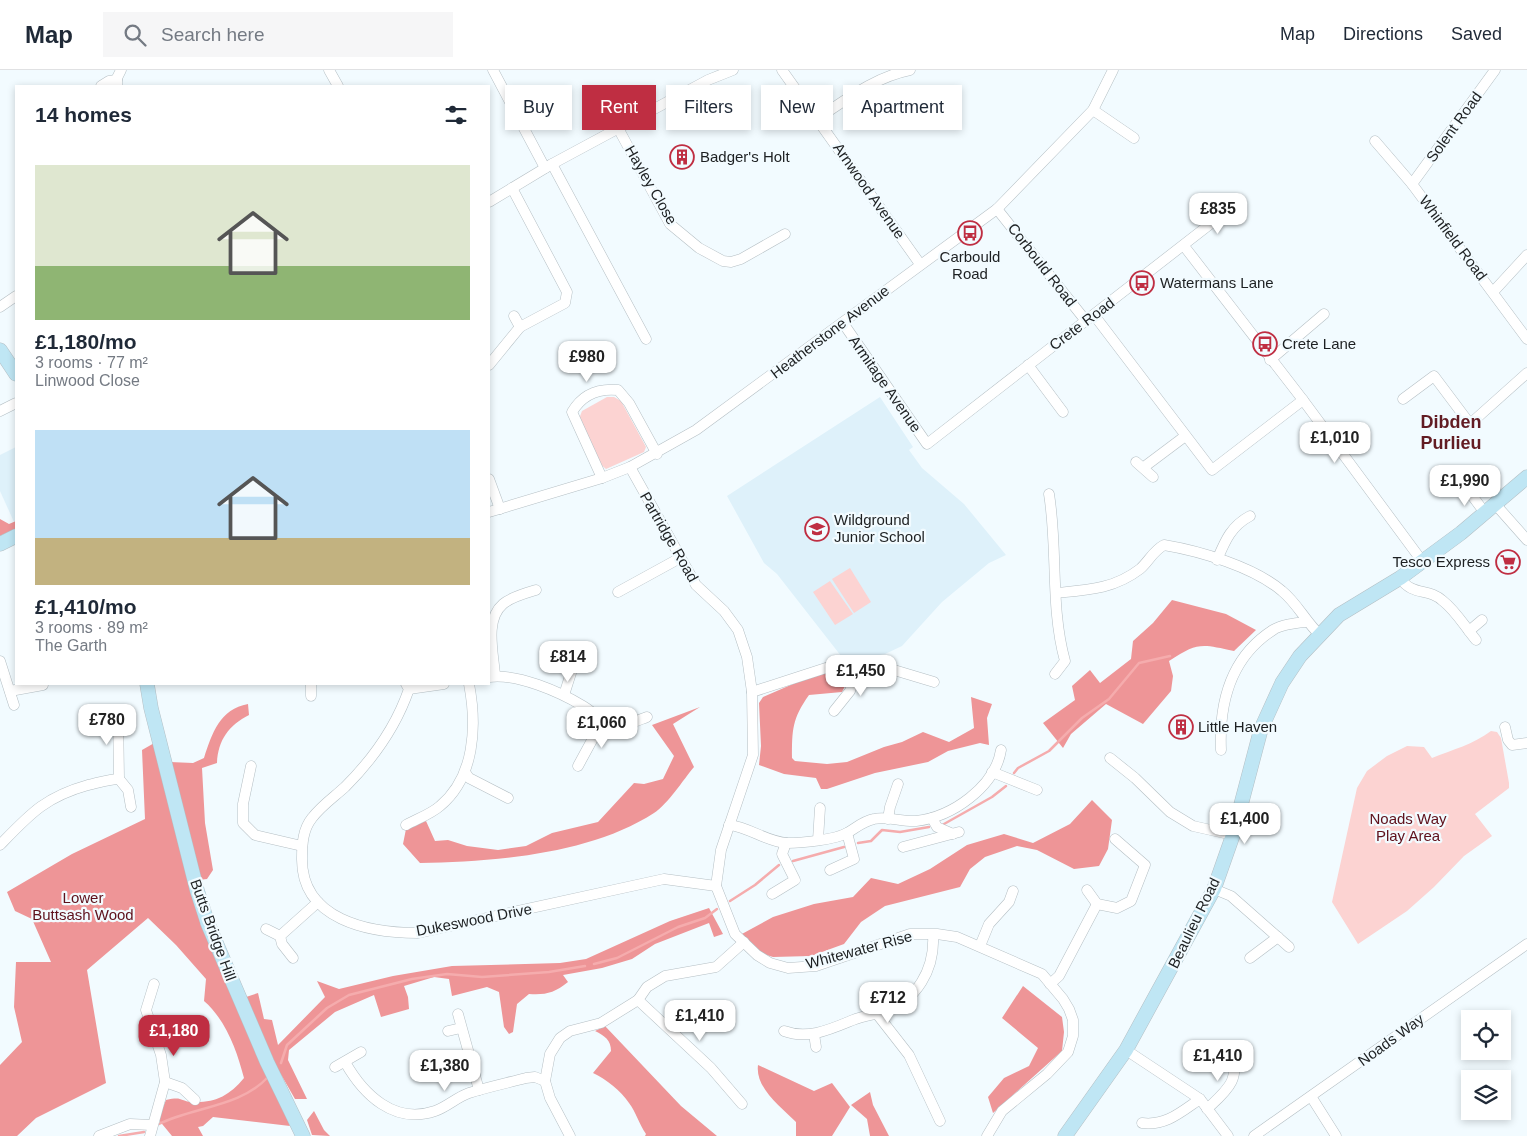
<!DOCTYPE html>
<meta charset="utf-8">
<style>
body{margin:0;font-family:Arial,sans-serif;background:#f6f6f7;color:#1f2937;height:100vh;display:flex;flex-direction:column;font-size:19px;white-space:nowrap}
*{box-sizing:border-box;margin:0}
p{font-size:16px;color:#747a83}
.icon{flex:none;width:28px;height:28px;fill:none;stroke:currentColor;stroke-width:2;stroke-linecap:round;stroke-linejoin:round}
.map{position:relative;flex:1;overflow:hidden}
.details{position:absolute;left:15px;top:15px;width:475px;height:600px;display:flex;flex-direction:column;background:#fff;border-radius:0px;box-shadow:0 2px 8px #0003}
.details>*{flex:none}
.banner{position:absolute;left:505px;top:15px;width:475px;height:45px;display:flex;gap:10px}
.fabs{position:absolute;left:1461px;top:940px;display:grid;gap:10px}
.fabs a{display:grid;place-items:center;width:50px;height:50px;border-radius:0px;background:#fff;box-shadow:0 2px 8px #0003;font-size:25px}
.price{position:absolute;translate:-50% -42px;padding:0 11px;border-radius:10px;background:#fff;color:#222;font-size:16px;line-height:32px;filter:drop-shadow(0 1px 2px #0008)}
.price::after{content:'';position:absolute;left:50%;top:30px;width:15px;height:11px;margin-left:-8px;background:inherit;clip-path:polygon(0 0,100% 0,50% 100%)}
.price.on{background:#bf2e42;color:#fff}
ul{padding:0;list-style:none}
li{display:grid;align-content:center;gap:10px;height:265px;padding:0 20px}
li span{display:grid;place-items:center;height:155px;border-radius:0px;color:#555}
li>.icon{margin-inline-start:auto}
span .icon{width:90px;height:90px;fill:#fffc;stroke-width:1}
li b{font-size:21px}
h2{display:flex;justify-content:space-between;align-items:center;height:60px;padding:0 20px;font-size:21px}
.tag{padding:0 18px;border-radius:0px;background:#fff;box-shadow:0 2px 8px #0003;font-size:18px;line-height:45px}
.tag.on{background:#bf2e42;color:#fff}
header{display:flex;align-items:center;gap:30px;box-sizing:border-box;height:70px;padding:0 25px;background:#fff;border-bottom:1px solid #e0e1e3}
header strong{font-size:24px}
nav{display:flex;gap:28px;margin-inline-start:auto;font-size:18px}
.search{width:350px;height:45px;background:#f6f6f7;display:flex;align-items:center;gap:12px;box-sizing:border-box;padding:0 18px;border-radius:0px;color:#747a83;font-size:19px}
.map>svg:first-child{display:block}
.built{fill:#def1fa}
.green{fill:#fcd3d2}
.forest{fill:#ee9597}
.lines{fill:none;stroke-linecap:round;stroke-linejoin:round}
.stream{stroke:#f5acad;stroke-width:2.5}
.street-casing{stroke:#b5bfc4;stroke-width:11}
.secondary-casing{stroke:#b5bfc4;stroke-width:15}
.street{stroke:#fff;stroke-width:10}
.secondary{stroke:#bfe6f4;stroke-width:14}
.labels{text-anchor:middle;stroke-width:4.5;stroke-linejoin:round;paint-order:stroke}
.street-label{font-size:15px;fill:#1d2022;stroke:#f2fbff}
.poi-label{font-size:15px;fill:#1d2022;stroke:#f2fbff;text-anchor:start}
.park-label{font-size:15px;fill:#5e101b;stroke:#f2fbff}
.quarter-label{font-size:18px;font-weight:bold;fill:#621c23;stroke:#f2fbff}
</style>
<header>
<strong>Map</strong>
<div class="search"><svg class="icon" aria-label="search" viewBox="0 0 24 24"><circle cx="10" cy="10" r="6"/><path d="M15 15l6 6"/></svg>Search here</div>
<nav><a>Map</a><a>Directions</a><a>Saved</a></nav>
</header>
<div class="map">
<svg width="1527" height="1066" viewBox="0 0 1527 1066">
<rect width="100%" height="100%" fill="#f2fbff"/>
<g class="built">
<polygon points="880,327 913,377 909,380 922,398 964,434 1006,485 989,493 942,532 902,576 885,584 845,591 777,504 764,493 727,426"/>
<polygon points="16,377 16,451 14,452 0,421 0,385"/>
</g>
<g class="green">
<polygon points="607,327 614,327 621,331 646,377 644,382 606,399 599,393 579,349 582,341"/>
<polygon points="850,498 871,532 854,543 832,509"/>
<polygon points="830,511 853,544 835,555 813,522"/>
<path d="M1491,661L1497,662L1501,668L1509,713V718L1475,744L1492,766L1464,786L1434,817L1407,841L1358,874L1332,832L1357,718L1367,701L1387,686L1407,676L1424,677L1432,688C1452,680 1474,674 1491,661Z"/>
</g>
<g class="forest">
<polygon points="0,449 9,454 16,451 16,459 0,466"/>
<path d="M1172,530L1226,544L1256,560L1234,581C1201,574 1198,572 1169,591L1173,606L1171,621L1143,654L1106,634L1071,664L1063,678L1043,653L1075,630L1072,616L1090,600L1100,613L1131,589L1133,571L1153,553Z"/>
<path d="M829,602L843,606L846,614L842,622L809,625C792,649 792,660 792,688L795,691L827,694L847,692L884,677L902,672L923,662L949,672L974,658L971,627L992,634L987,648L989,675L980,673L948,681L928,692L875,703L827,719H821L816,708L784,704L759,695L761,676L759,633L763,627L816,604Z"/>
<path d="M248,634L249,645C229,655 218,670 217,693L202,698L205,753L213,800L207,809L199,810L170,692L193,693L204,688C212,663 220,639 248,634Z"/>
<path d="M700,637L673,654L694,697C683,710 668,734 654,743C591,784 494,792 420,793L403,774L406,759L426,751L435,771L448,770L467,776L498,780L526,776L552,763L598,752L634,713L644,714L663,709L674,686L652,655Z"/>
<path d="M156,672L201,856L210,872L290,1056L213,1047L203,1056L198,1057L203,1066H172L158,1049L166,1030C183,1026 179,1031 192,1032C215,1033 229,1026 244,1008C237,981 226,950 204,931L206,909L176,875L148,848L87,900L106,1013L36,1048L17,1066H0V995L22,972L14,937L16,892H51L32,849L15,841L7,822L72,784L145,749L142,680Z"/>
<polygon points="1092,730 1112,750 1108,779 1099,796 1074,799 1037,780 1017,776 985,787 970,799 960,817 885,836 861,852 844,874 811,886 773,887 751,880 740,865 773,847 814,834 853,827 871,808 898,814 930,799 967,775 1004,764 1033,773 1070,754"/>
<path d="M709,838L723,864L714,867L709,853L655,874L632,889L602,898L563,905L568,912C554,923 546,925 529,924L517,934L513,962L509,964L504,957L499,922L487,917L452,926L449,909L434,907L404,916L408,927L409,939L381,947L374,925L335,942L289,980L288,990L307,1029H295L275,994L246,927L258,923L264,949L272,950L278,975L325,927L317,911L339,919L393,906L452,896L560,893L586,889L670,851Z"/>
<polygon points="1023,916 1062,947 1064,962 1062,981 993,1043 988,1027 1004,1008 1029,996 1038,978 1002,948"/>
<path d="M605,956L681,1036L717,1066H645L646,1064C639,1054 636,1042 629,1033C621,1021 606,1009 593,1003L611,981C611,970 605,966 595,961Z"/>
<path d="M758,995L814,1021L832,1013L850,1037L832,1066H796V1052C781,1037 755,1018 758,995Z"/>
<polygon points="870,1022 873,1035 889,1066 870,1066 867,1049 851,1035"/>
<polygon points="314,1041 324,1060 330,1066 312,1065 307,1050"/>
</g>
<g class="lines">
<g class="stream">
<polyline points="1014,703 1018,698 1049,681 1082,648 1109,629 1139,593 1170,586"/>
<polyline points="944,754 992,727 1006,716"/>
<polyline points="858,773 871,771 882,760 900,762 929,757"/>
<polyline points="793,791 844,777"/>
<polyline points="730,831 755,815 779,795"/>
<polyline points="594,894 617,888 678,857 705,848 717,839"/>
<polyline points="281,993 287,975 327,938 349,925 412,909 447,904 482,907 549,902 585,896"/>
<path d="M159,1054C193,1037 241,1037 268,1007"/>
<polyline points="119,1066 144,1062"/>
</g>
<g class="street-casing">
<g id="street">
<polyline points="329,0 338,16"/>
<polyline points="493,0 545,98"/>
<polyline points="782,0 920,194"/>
<polyline points="117,15 117,8 121,0"/>
<polyline points="101,16 109,11 117,10"/>
<polyline points="1093,40 1134,68"/>
<path d="M817,49C847,29 875,7 910,0"/>
<polyline points="618,58 670,154 699,178 723,191 731,192 741,189 785,164"/>
<polyline points="1375,71 1412,114 1527,269"/>
<polyline points="552,94 646,269"/>
<polyline points="1412,114 1495,0"/>
<polyline points="489,132 552,94 708,10 733,0"/>
<polyline points="997,139 1086,251"/>
<polyline points="1184,176 1303,330 1422,491"/>
<polyline points="1493,222 1527,185"/>
<polyline points="0,237 16,226"/>
<polyline points="1094,245 1212,400 1303,330"/>
<polyline points="514,246 520,257"/>
<polyline points="843,253 927,374 1236,134"/>
<polyline points="1270,290 1324,244"/>
<polyline points="489,295 520,257 565,233 567,222 512,118"/>
<polyline points="1028,295 1063,342"/>
<polyline points="1403,329 1434,306 1470,354 1527,303"/>
<polyline points="0,341 16,333"/>
<polyline points="1136,392 1153,407"/>
<polyline points="630,397 696,515 724,541 738,560 747,587 752,622 753,685 721,780 716,816 735,864 757,885 770,893 788,898 816,896 910,864 937,864 957,867 1042,904 1063,929 1069,939 1073,950 1073,966 1068,982 1047,1004 1002,1041 987,1066"/>
<polyline points="1144,397 1184,367"/>
<path d="M602,408L572,342C582,325 598,318 618,320L629,333L657,384"/>
<polyline points="489,409 500,439"/>
<polyline points="1465,416 1485,443"/>
<path d="M1049,424C1058,479 1050,537 1065,591L1055,604"/>
<polyline points="1496,435 1527,470"/>
<polyline points="489,442 602,408 630,397 696,360 997,139 1093,40 1113,0"/>
<path d="M1217,490C1225,471 1231,456 1250,446"/>
<path d="M1400,508C1413,527 1428,517 1443,531C1456,541 1465,557 1476,570"/>
<polyline points="618,522 680,488"/>
<path d="M1056,523C1088,520 1114,519 1140,499C1149,491 1153,481 1164,475C1200,481 1254,497 1282,521C1297,533 1306,552 1320,565"/>
<polyline points="1469,561 1482,550"/>
<polyline points="0,591 14,635"/>
<path d="M495,606C494,585 484,550 503,534C511,527 526,523 536,520"/>
<path d="M489,607C517,603 560,622 583,636C593,642 601,651 613,654C625,657 636,651 647,647"/>
<path d="M406,614L409,619C396,657 374,688 345,717C334,727 321,736 312,748C303,759 302,774 302,788C301,850 369,863 418,863L664,809L716,816"/>
<polyline points="409,619 444,614"/>
<polyline points="10,621 43,615"/>
<polyline points="752,622 829,597 884,597 934,612"/>
<polyline points="564,625 571,603 573,587 589,583"/>
<polyline points="311,626 311,614"/>
<polyline points="834,641 850,621 858,597"/>
<polyline points="118,642 119,709"/>
<polyline points="1505,657 1508,670 1512,675 1527,673"/>
<path d="M1221,680C1219,633 1231,587 1273,560C1282,554 1296,553 1307,552"/>
<polyline points="1110,688 1135,708 1170,742 1193,756 1233,765"/>
<polyline points="251,696 243,734 243,753 255,765 302,776"/>
<polyline points="578,696 603,650"/>
<polyline points="465,702 469,708 508,728"/>
<polyline points="992,702 1037,720"/>
<polyline points="932,748 937,757 953,764"/>
<polyline points="888,749 890,737 898,714"/>
<path d="M406,755C417,749 431,744 440,736C475,707 477,656 469,614"/>
<path d="M729,755C749,757 767,772 787,773C802,773 834,770 847,763C856,758 863,751 874,749C887,746 902,752 916,751C952,747 995,717 1001,680"/>
<polyline points="818,770 820,738"/>
<path d="M0,775C30,744 45,727 88,715C98,713 109,709 119,709L128,720L131,737"/>
<polyline points="903,777 959,762"/>
<polyline points="830,800 854,789 847,763"/>
<polyline points="1214,819 1231,826 1289,877"/>
<polyline points="1087,820 1097,834"/>
<polyline points="772,824 795,810 782,784 786,773"/>
<polyline points="266,859 280,866"/>
<polyline points="980,876 989,854 1009,832 1013,821"/>
<polyline points="293,888 282,874 280,866 318,832"/>
<polyline points="1250,888 1278,867"/>
<polyline points="1050,914 1059,906 1097,834 1117,838 1131,831 1145,795 1115,769"/>
<polyline points="638,930 711,998 742,1034"/>
<polyline points="458,944 479,1020"/>
<polyline points="877,944 909,985 940,1051"/>
<polyline points="448,961 461,958"/>
<path d="M784,961C808,970 831,959 853,950C863,946 873,945 883,942C917,931 935,899 933,865"/>
<polyline points="814,964 816,977"/>
<polyline points="1126,980 1200,1029 1228,1066"/>
<path d="M345,992C363,1024 394,1055 435,1041C447,1037 457,1027 469,1023C488,1017 507,1013 526,1008L535,1007L545,1011"/>
<polyline points="335,997 361,982"/>
<polyline points="165,1012 182,1018 195,1030"/>
<polyline points="1312,1028 1336,1066"/>
<path d="M1207,1039C1225,1022 1244,1008 1229,981"/>
<path d="M1142,1053C1166,1056 1181,1042 1200,1029"/>
<polyline points="99,1066 130,1054 152,1055"/>
<polyline points="150,1066 165,1012 161,985 146,940 154,914"/>
<polyline points="570,1066 550,1028 545,1011 550,984 560,968 570,961 601,953 638,930 647,917 665,906 716,897 744,872"/>
<polyline points="1254,1066 1527,874"/>
</g>
</g>
<g class="secondary-casing">
<g id="secondary">
<polyline points="0,280 16,304"/>
<polyline points="0,474 16,466"/>
<polyline points="147,614 151,638 197,820 208,854 267,992 303,1066"/>
<polyline points="1065,1066 1126,980 1214,819 1233,765 1261,659 1282,613 1300,586 1339,545 1400,508 1461,463 1527,407"/>
</g>
</g>
<use href="#street" class="street"/>
<use href="#secondary" class="secondary"/>
</g>
<defs>
<g id="building-ring" transform="scale(1.25)"><circle r="9.5" fill="#f2fbff" stroke="#bf2e42" stroke-width="1.5"/><path d="M-4-6H4V6H1V3H-1V6H-4ZM-2.5-4.3h1.7v1.8h-1.7ZM.8-4.3h1.7v1.8H.8ZM-2.5-1h1.7V.8h-1.7ZM.8-1h1.7V.8H.8Z" fill="#bf2e42"/></g>
<g id="bus-ring" transform="scale(1.25)"><circle r="9.5" fill="#f2fbff" stroke="#bf2e42" stroke-width="1.5"/><path d="M-5-6H5V4H4V6H2V4H-2V6H-4V4H-5ZM-3.5-4V0h7V-4ZM-3.5 1.2v1.5H-2V1.2ZM2 1.2v1.5H3.5V1.2Z" fill="#bf2e42"/></g>
<g id="school-ring" transform="scale(1.25)"><circle r="9.5" fill="#f2fbff" stroke="#bf2e42" stroke-width="1.5"/><path d="M0-5L7-2L0 1L-7-2ZM-4 1L0 2.5L4 1V4Q0 6-4 4Z" fill="#bf2e42"/></g>
<g id="supermarket-ring" transform="scale(1.25)"><circle r="9.5" fill="#f2fbff" stroke="#bf2e42" stroke-width="1.5"/><path d="M-6-5.5h2.5l.6 2H6L4.5 2H-2.5L-4.4-4H-6ZM-1.5 3.2a1.3 1.3 0 1 0 .1 0ZM3 3.2a1.3 1.3 0 1 0 .1 0Z" fill="#bf2e42"/></g>
</defs>
<g fill-rule="evenodd">
<use href="#building-ring" x="682" y="87"/>
<use href="#bus-ring" x="970" y="163"/>
<use href="#bus-ring" x="1142" y="213"/>
<use href="#bus-ring" x="1265" y="274"/>
<use href="#school-ring" x="817" y="459"/>
<use href="#supermarket-ring" x="1508" y="492"/>
<use href="#building-ring" x="1181" y="657"/>
</g>
<g class="labels">
<g class="street-label">
<text transform="translate(1454 57) rotate(-54)" y="5">Solent Road</text>
<text transform="translate(651 115) rotate(60)" y="5">Hayley Close</text>
<text transform="translate(869 121) rotate(55)" y="5">Arnwood Avenue</text>
<text transform="translate(1453 168) rotate(53)" y="5">Whinfield Road</text>
<text transform="translate(1042 195) rotate(52)" y="5">Corbould Road</text>
<text transform="translate(1082 254) rotate(-37)" y="5">Crete Road</text>
<text transform="translate(830 262) rotate(-37)" y="5">Heatherstone Avenue</text>
<text transform="translate(885 314) rotate(55)" y="5">Armitage Avenue</text>
<text transform="translate(669 467) rotate(60)" y="5">Partridge Road</text>
<text transform="translate(474 850) rotate(-11)" y="5">Dukeswood Drive</text>
<text transform="translate(1194 853) rotate(-64)" y="5">Beaulieu Road</text>
<text transform="translate(213 860) rotate(70)" y="5">Butts Bridge Hill</text>
<text transform="translate(859 880) rotate(-15)" y="5">Whitewater Rise</text>
<text transform="translate(1391 970) rotate(-36)" y="5">Noads Way</text>
</g>
<g class="poi-label">
<text x="700" y="92">Badger's Holt</text>
<text x="970" y="192" text-anchor="middle">Carbould<tspan x="970" dy="17">Road</tspan></text>
<text x="1160" y="218">Watermans Lane</text>
<text x="1282" y="279">Crete Lane</text>
<text x="834" y="455">Wildground<tspan x="834" dy="17">Junior School</tspan></text>
<text x="1490" y="497" text-anchor="end">Tesco Express</text>
<text x="1198" y="662">Little Haven</text>
</g>
<g class="park-label">
<text x="1408" y="754">Noads Way<tspan x="1408" dy="17">Play Area</tspan></text>
<text x="83" y="833">Lower<tspan x="83" dy="17">Buttsash Wood</tspan></text>
</g>
<g class="quarter-label">
<text x="1451" y="358">Dibden<tspan x="1451" dy="21">Purlieu</tspan></text>
</g>
</g>
</svg>
<div class="fabs">
<a><svg class="icon" aria-label="locate" viewBox="0 0 24 24"><circle cx="12" cy="12" r="6"/><path d="M12 2v4M12 18v4M2 12h4M18 12h4"/></svg></a>
<a><svg class="icon" aria-label="layers" viewBox="0 0 24 24"><path d="M12 4l9 5-9 5-9-5zM3 14l9 5 9-5"/></svg></a>
</div>
<b class="price" style="left:1218px;top:165px">£835</b>
<b class="price" style="left:587px;top:313px">£980</b>
<b class="price" style="left:1335px;top:394px">£1,010</b>
<b class="price" style="left:1465px;top:437px">£1,990</b>
<b class="price" style="left:568px;top:613px">£814</b>
<b class="price" style="left:861px;top:627px">£1,450</b>
<b class="price" style="left:107px;top:676px">£780</b>
<b class="price" style="left:602px;top:679px">£1,060</b>
<b class="price" style="left:1245px;top:775px">£1,400</b>
<b class="price" style="left:888px;top:954px">£712</b>
<b class="price" style="left:700px;top:972px">£1,410</b>
<b class="price on" style="left:174px;top:987px">£1,180</b>
<b class="price" style="left:1218px;top:1012px">£1,410</b>
<b class="price" style="left:445px;top:1022px">£1,380</b>
<div class="banner">
<a class="tag">Buy</a>
<a class="tag on">Rent</a>
<a class="tag">Filters</a>
<a class="tag">New</a>
<a class="tag">Apartment</a>
</div>
<section class="details">
<h2>14 homes<svg class="icon" aria-label="filters" viewBox="0 0 24 24"><path d="M4 7h16M4 17h16"/><circle cx="9" cy="7" r="2"/><circle cx="15" cy="17" r="2"/></svg></h2>
<ul>
<li><span style="background:linear-gradient(#dfe7d0 65%,#8fb573 0)"><svg class="icon" aria-label="home" viewBox="0 0 24 24"><path d="M3 11l9-7 9 7M6 9v11h12V9"/></svg></span><div><b>£1,180/mo</b><p>3 rooms · 77 m²</p><p>Linwood Close</p></div></li>
<li><span style="background:linear-gradient(#bfe0f5 70%,#c2b280 0)"><svg class="icon" aria-label="home" viewBox="0 0 24 24"><path d="M3 11l9-7 9 7M6 9v11h12V9"/></svg></span><div><b>£1,410/mo</b><p>3 rooms · 89 m²</p><p>The Garth</p></div></li>
</ul>
</section>
</div>
